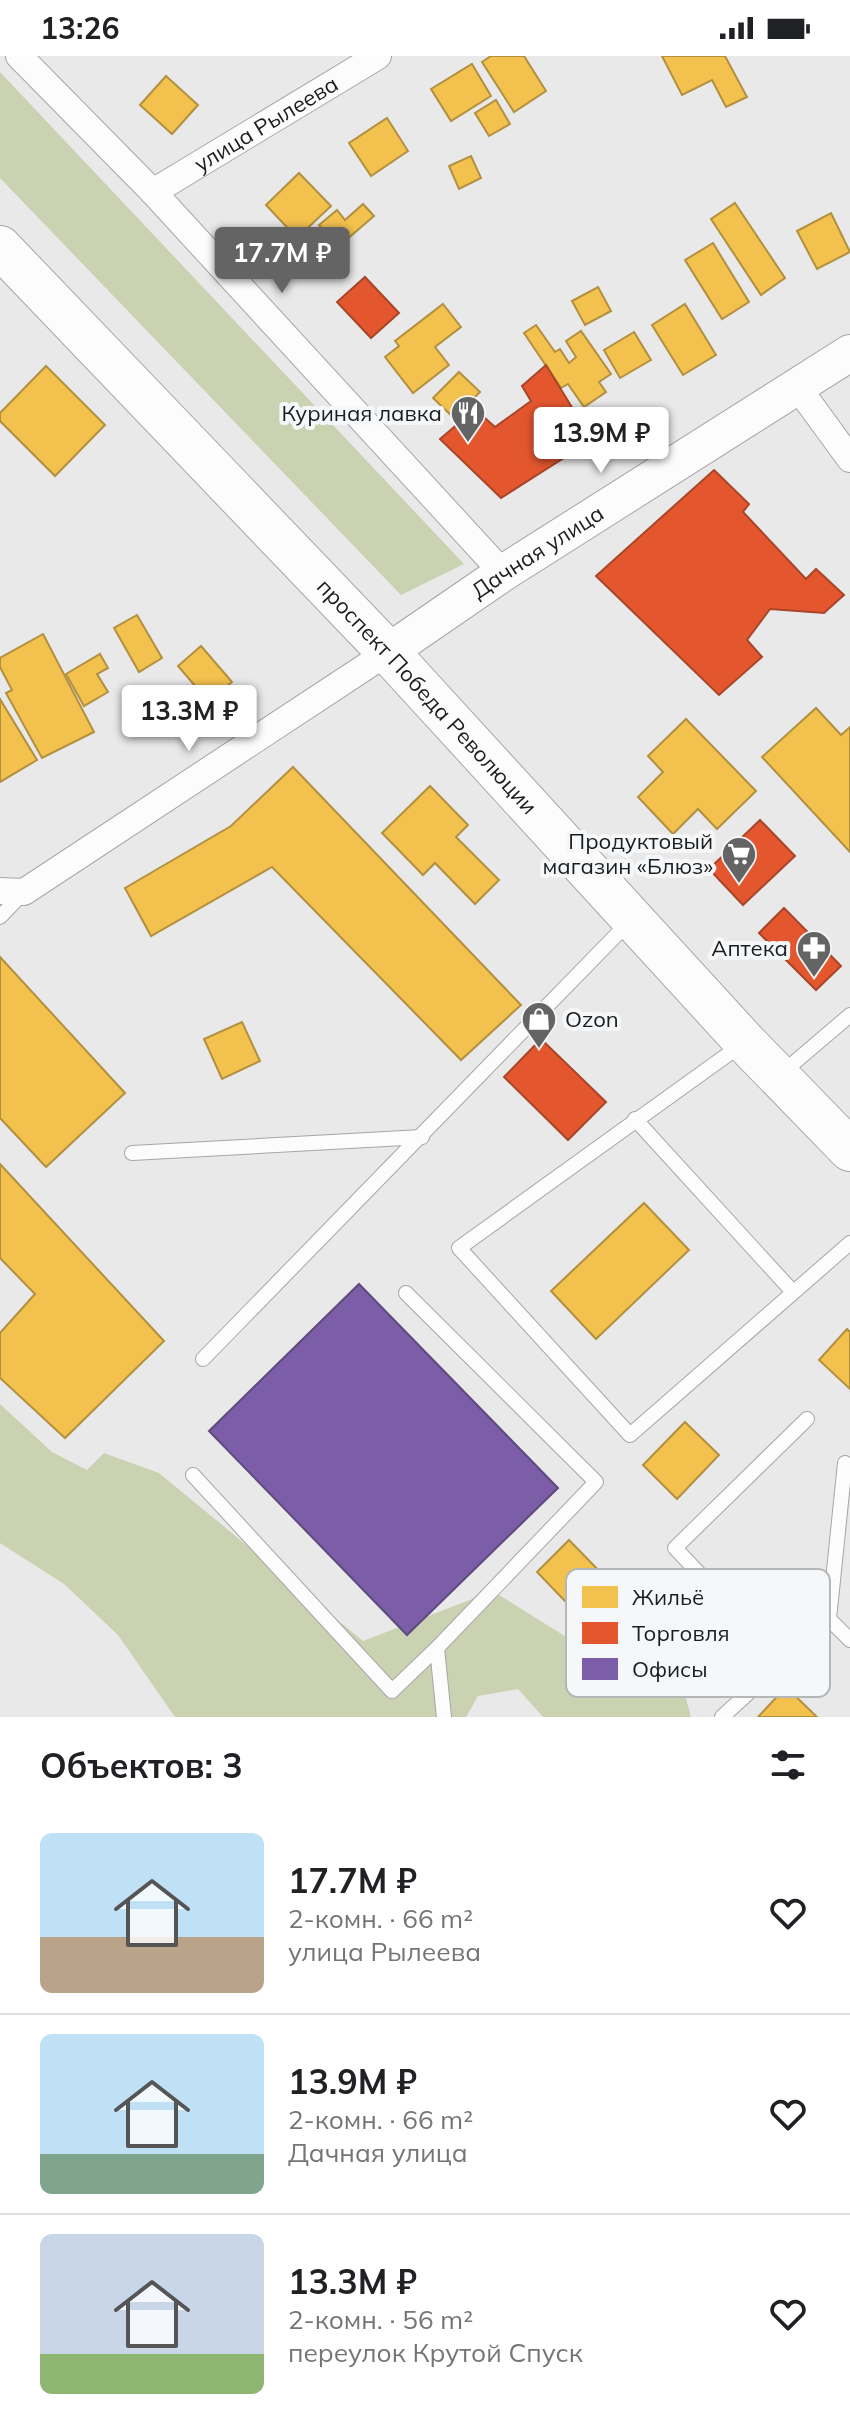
<!DOCTYPE html>
<html lang="ru">
<meta charset="utf-8">
<style>
body{margin:0;font-family:Mulish,sans-serif;background:#f6f6f6;color:#202124;height:100vh;display:flex;flex-direction:column;font-size:30px;white-space:nowrap}
*{box-sizing:border-box;margin:0}
p{font-size:26px;color:#757577}
.icon{flex:none;width:44px;height:44px;fill:none;stroke:currentColor;stroke-width:2;stroke-linecap:round;stroke-linejoin:round}
.map{position:relative;height:1661px;overflow:hidden}
.panel{display:flex;flex-direction:column;background:#fff;flex:1}
.panel>*{flex:none}
.price{position:absolute;translate:-50% -68px;padding:0 18px;border-radius:8px;background:#fff;color:#222;font-size:26px;line-height:52px;filter:drop-shadow(0 2px 4px #0008)}
.price::after{content:'';position:absolute;left:50%;top:48px;width:24px;height:18px;margin-left:-12px;background:inherit;clip-path:polygon(0 0,100% 0,50% 100%)}
.price.on{background:#646465;color:#fff}
ul{padding:0;list-style:none}
li{display:flex;align-items:center;gap:24px;height:200px;padding:0 40px}
li+li{border-top:2px solid #e0e0e0}
li span{display:grid;place-items:center;flex:none;width:224px;height:160px;border-radius:12px;color:#555}
li>.icon{margin-inline-start:auto}
span .icon{width:96px;height:96px;fill:#fffc;stroke-width:1}
li b{font-size:34px}
h2{display:flex;justify-content:space-between;align-items:center;height:96px;padding:0 40px;font-size:34px}
.status{display:flex;justify-content:space-between;align-items:center;height:56px;padding:0 40px;background:#fff;direction:ltr}
.status svg{height:22px;fill:currentColor}
.map>svg:first-child{display:block}
.green{fill:#cbd2b2}
.homes{fill:#f2c14e;stroke:#b29040;stroke-width:2}
.shops{fill:#e4572e;stroke:#a84629;stroke-width:2}
.offices{fill:#7b5ea7;stroke:#5e4a7e;stroke-width:2}
.lines{fill:none;stroke-linecap:round;stroke-linejoin:round}
.lane-casing{stroke:#a6a6a7;stroke-width:16}
.street-casing{stroke:#a6a6a7;stroke-width:28}
.secondary-casing{stroke:#a6a6a7;stroke-width:38}
.primary-casing{stroke:#a6a6a7;stroke-width:44}
.lane{stroke:#fcfcfc;stroke-width:14}
.street{stroke:#fcfcfc;stroke-width:26}
.secondary{stroke:#fcfcfc;stroke-width:36}
.primary{stroke:#fcfcfc;stroke-width:42}
.labels{text-anchor:middle;stroke-width:8;stroke-linejoin:round;paint-order:stroke}
.street-label{font-size:22px;fill:#1c1d1e;stroke:#f5f7f9}
.poi-label{font-size:22px;fill:#1c1d1e;stroke:#f5f7f9;text-anchor:end}
.key{fill:#f5f7f9;stroke:#b4b6b7;stroke-width:2}
.key-label{font-size:22px;fill:#1c1d1e}
</style>
<div class="status"><b>13:26</b><svg viewBox="0 0 49 12"><path d="M0 12V9h3v3zM5 12V6h3v6zM10 12V3h3v9zM15 12V0h3v12zM26 1h20v11H26zM47 4h2v5h-2z"/></svg></div>
<div class="map">
<svg width="850" height="1661" viewBox="0 0 850 1661">
<rect width="100%" height="100%" fill="#e9e9ea"/>
<g class="green">
<polygon points="0,16 464,508 401,539 0,122"/>
<polygon points="0,1348 52,1396 87,1414 104,1397 159,1417 363,1585 493,1535 587,1594 666,1519 734,1576 685,1639 691,1661 543,1661 518,1633 478,1640 466,1661 175,1661 118,1579 64,1528 0,1487"/>
</g>
<g class="homes">
<polygon points="491,0 524,0 546,35 514,56 482,6"/>
<polygon points="662,0 725,0 747,41 726,51 712,24 682,39"/>
<polygon points="472,8 491,40 451,65 431,33"/>
<polygon points="166,20 198,49 172,78 140,49"/>
<polygon points="496,44 510,68 489,80 475,57"/>
<polygon points="387,62 408,95 371,120 349,87"/>
<polygon points="471,100 481,122 459,133 449,110"/>
<polygon points="299,117 331,150 297,182 266,149"/>
<polygon points="735,147 785,222 761,239 711,163"/>
<polygon points="363,148 374,160 338,191 319,169 337,154 345,164"/>
<polygon points="831,157 850,196 817,213 797,175"/>
<polygon points="713,187 749,246 722,263 685,204"/>
<polygon points="598,231 611,255 585,269 572,245"/>
<polygon points="443,248 461,271 435,291 449,309 413,337 385,301 399,290 395,285"/>
<polygon points="685,248 716,299 683,319 652,269"/>
<polygon points="536,269 555,296 560,293 569,307 576,301 566,285 581,275 611,318 599,326 606,336 584,351 568,328 561,332 524,277"/>
<polygon points="634,276 651,304 620,322 604,294"/>
<polygon points="46,310 105,369 55,420 0,365 0,357"/>
<polygon points="459,316 480,336 454,362 433,342"/>
<polygon points="137,559 162,602 139,616 114,572"/>
<polygon points="43,578 94,676 42,702 6,637 12,634 0,611 0,602"/>
<polygon points="201,590 232,626 209,646 178,610"/>
<polygon points="100,598 108,612 97,618 108,636 84,650 66,618"/>
<polygon points="0,643 37,704 0,726"/>
<polygon points="816,652 841,679 850,671 850,796 762,701"/>
<polygon points="686,663 756,735 717,773 698,753 673,778 638,741 663,716 648,700"/>
<polygon points="293,711 521,949 461,1004 272,811 151,880 125,832 231,770"/>
<polygon points="430,730 468,769 456,781 499,824 475,848 435,807 423,819 382,777"/>
<polygon points="0,901 125,1037 46,1111 0,1062"/>
<polygon points="242,966 260,1005 222,1023 204,983"/>
<polygon points="0,1108 164,1285 65,1382 0,1322 0,1277 35,1238 0,1202"/>
<polygon points="644,1147 689,1194 596,1283 551,1235"/>
<polygon points="847,1273 850,1276 850,1333 819,1304"/>
<polygon points="685,1366 719,1399 677,1443 643,1409"/>
<polygon points="569,1484 648,1565 615,1597 537,1516"/>
<polygon points="786,1631 817,1661 758,1661"/>
</g>
<g class="shops">
<polygon points="365,221 399,257 371,282 337,246"/>
<polygon points="546,309 592,384 501,442 440,383 475,353 495,371 531,345 522,330"/>
<polygon points="714,414 749,448 743,456 806,523 816,513 844,539 824,557 770,553 747,584 762,601 719,639 596,520"/>
<polygon points="760,764 795,800 743,849 709,813"/>
<polygon points="784,852 841,910 816,934 759,877"/>
<polygon points="541,983 606,1046 568,1084 504,1021"/>
</g>
<polygon class="offices" points="359,1228 558,1432 407,1579 209,1375"/>
<g class="lines">
<g class="lane-casing">
<g id="lane">
<polyline points="0,861 24,836"/>
<polyline points="741,989 459,1192 630,1379 850,1187"/>
<polyline points="782,1017 850,959"/>
<polyline points="635,1063 793,1236"/>
<polyline points="132,1097 422,1081"/>
<polyline points="406,1237 596,1426 437,1592"/>
<polyline points="203,1303 629,866"/>
<polyline points="193,1419 392,1635 437,1592 444,1661"/>
<polyline points="829,1563 845,1407"/>
<polyline points="782,1605 675,1492 807,1363"/>
<polyline points="722,1661 829,1563 850,1584"/>
</g>
</g>
<g class="street-casing">
<g id="street">
<polyline points="19,0 153,136 503,517"/>
<path id="s1" d="M153,136L378,0"/>
<polyline points="796,329 850,403"/>
<polyline points="0,835 24,836 388,596"/>
</g>
</g>
<g class="secondary-casing">
<g id="secondary">
<path id="s2" d="M388,596L503,517L850,297"/>
</g>
</g>
<g class="primary-casing">
<g id="primary">
<path id="s3" d="M0,191L388,596L745,986L850,1094"/>
</g>
</g>
<use href="#lane" class="lane"/>
<use href="#street" class="street"/>
<use href="#secondary" class="secondary"/>
<use href="#primary" class="primary"/>
</g>
<defs>
<g id="restaurant-pin" transform="scale(1.8)"><path d="M0 17L-7.5 6A9.5 9.5 0 1 1 7.5 6Z" fill="#646465" stroke="#f5f7f9"/><path d="M-5-6h1v4h1v-4h1v4h1v-4h1v5L-1.5 .5V6h-2V.5L-5-1ZM5-6V6H3V1.5H1.5Q1.5-4 5-6Z" fill="#fff"/></g>
<g id="supermarket-pin" transform="scale(1.8)"><path d="M0 17L-7.5 6A9.5 9.5 0 1 1 7.5 6Z" fill="#646465" stroke="#f5f7f9"/><path d="M-6-5.5h2.5l.6 2H6L4.5 2H-2.5L-4.4-4H-6ZM-1.5 3.2a1.3 1.3 0 1 0 .1 0ZM3 3.2a1.3 1.3 0 1 0 .1 0Z" fill="#fff"/></g>
<g id="pharmacy-pin" transform="scale(1.8)"><path d="M0 17L-7.5 6A9.5 9.5 0 1 1 7.5 6Z" fill="#646465" stroke="#f5f7f9"/><path d="M-2-6h4v4h4v4h-4v4h-4v-4h-4v-4h4Z" fill="#fff"/></g>
<g id="shop-pin" transform="scale(1.8)"><path d="M0 17L-7.5 6A9.5 9.5 0 1 1 7.5 6Z" fill="#646465" stroke="#f5f7f9"/><path d="M-5-2.5h2.3a2.7 3.5 0 0 1 5.4 0H5L5.5 6h-11ZM-1.5-2.5h3a1.5 2.3 0 0 0-3 0Z" fill="#fff"/></g>
</defs>
<g fill-rule="evenodd">
<use href="#restaurant-pin" x="468" y="357"/>
<use href="#supermarket-pin" x="739" y="798"/>
<use href="#pharmacy-pin" x="814" y="892"/>
<use href="#shop-pin" x="539" y="963"/>
</g>
<g class="labels">
<g class="street-label">
<text dy="8" stroke="none"><textPath href="#s1" startOffset="132">улица Рылеева</textPath></text>
<text dy="8" stroke="none"><textPath href="#s2" startOffset="180">Дачная улица</textPath></text>
<text dy="8" stroke="none"><textPath href="#s3" startOffset="620">проспект Победа Революции</textPath></text>
</g>
<g class="poi-label">
<text x="442" y="365">Куриная лавка</text>
<text x="713" y="793">Продуктовый<tspan x="713" dy="25">магазин «Блюз»</tspan></text>
<text x="788" y="900">Аптека</text>
<text x="565" y="971" text-anchor="start">Ozon</text>
</g>
</g>
<rect x="566" y="1513" width="264" height="128" rx="12" class="key"/>
<rect x="582" y="1530" width="36" height="22" fill="#f2c14e"/>
<rect x="582" y="1566" width="36" height="22" fill="#e4572e"/>
<rect x="582" y="1602" width="36" height="22" fill="#7b5ea7"/>
<g class="key-label">
<text x="632" y="1549">Жильё</text>
<text x="632" y="1585">Торговля</text>
<text x="632" y="1621">Офисы</text>
</g>
</svg>
<b class="price on" style="left:282px;top:239px">17.7M ₽</b>
<b class="price" style="left:601px;top:419px">13.9M ₽</b>
<b class="price" style="left:189px;top:697px">13.3M ₽</b>
</div>
<section class="panel">
<h2>Объектов: 3<svg class="icon" aria-label="filters" viewBox="0 0 24 24"><path d="M4 7h16M4 17h16"/><circle cx="9" cy="7" r="2"/><circle cx="15" cy="17" r="2"/></svg></h2>
<ul>
<li><span style="background:linear-gradient(#bfe0f5 65%,#b9a48a 0)"><svg class="icon" aria-label="home" viewBox="0 0 24 24"><path d="M3 11l9-7 9 7M6 9v11h12V9"/></svg></span><div><b>17.7M ₽</b><p>2-комн. · 66 m²</p><p>улица Рылеева</p></div><svg class="icon" aria-label="heart" viewBox="0 0 24 24"><path d="M12 20l-8-8c-3-5 5-10 8-4 3-6 11-1 8 4z"/></svg></li>
<li><span style="background:linear-gradient(#bfe0f5 75%,#7fa58c 0)"><svg class="icon" aria-label="home" viewBox="0 0 24 24"><path d="M3 11l9-7 9 7M6 9v11h12V9"/></svg></span><div><b>13.9M ₽</b><p>2-комн. · 66 m²</p><p>Дачная улица</p></div><svg class="icon" aria-label="heart" viewBox="0 0 24 24"><path d="M12 20l-8-8c-3-5 5-10 8-4 3-6 11-1 8 4z"/></svg></li>
<li><span style="background:linear-gradient(#c9d6e8 75%,#8fb573 0)"><svg class="icon" aria-label="home" viewBox="0 0 24 24"><path d="M3 11l9-7 9 7M6 9v11h12V9"/></svg></span><div><b>13.3M ₽</b><p>2-комн. · 56 m²</p><p>переулок Крутой Спуск</p></div><svg class="icon" aria-label="heart" viewBox="0 0 24 24"><path d="M12 20l-8-8c-3-5 5-10 8-4 3-6 11-1 8 4z"/></svg></li>
</ul>
</section>
